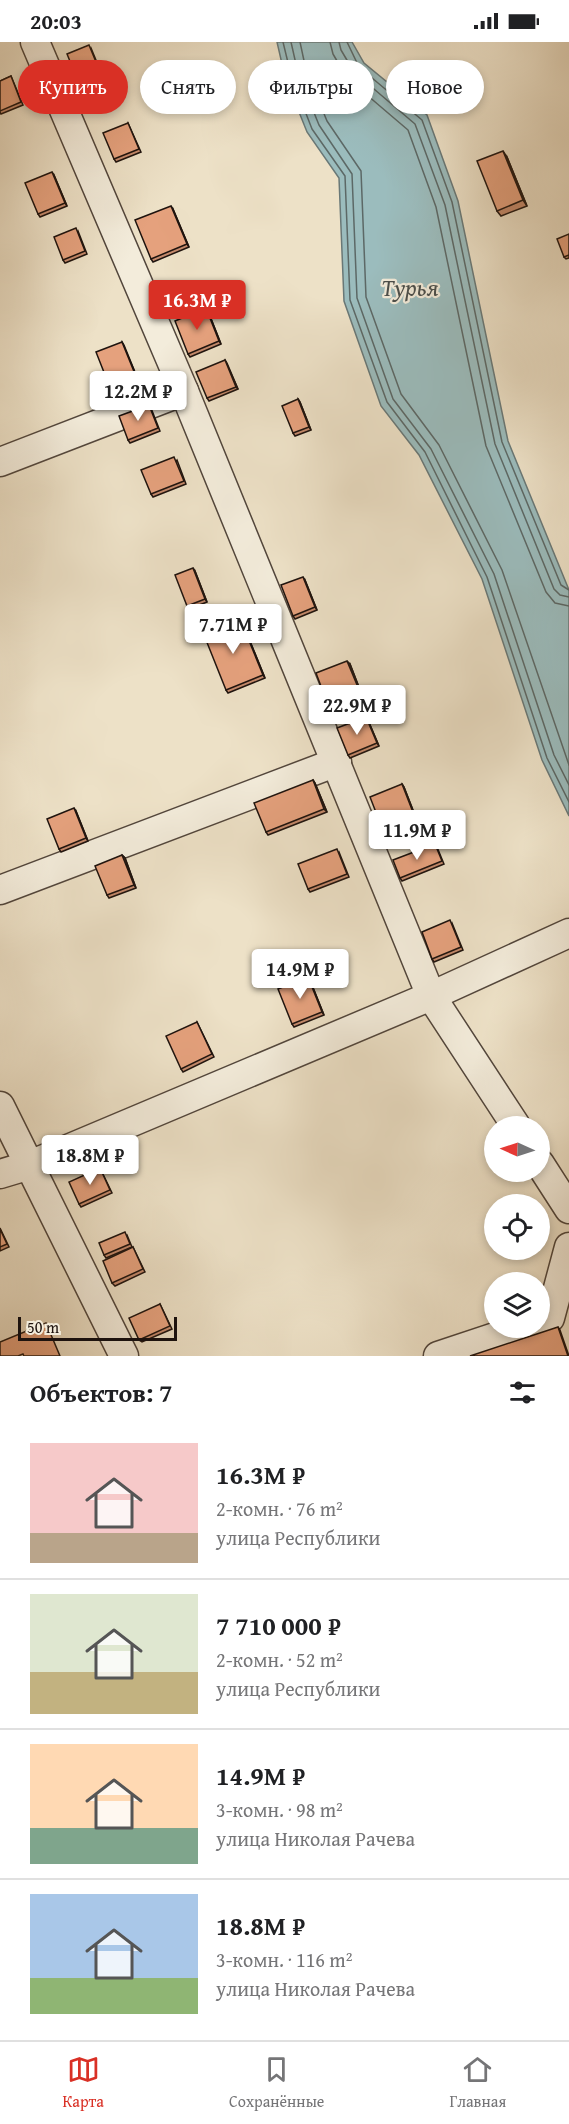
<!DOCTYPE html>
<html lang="ru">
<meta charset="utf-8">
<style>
body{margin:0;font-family:"Gentium Book Plus",serif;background:#f2f2f2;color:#202124;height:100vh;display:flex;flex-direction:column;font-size:22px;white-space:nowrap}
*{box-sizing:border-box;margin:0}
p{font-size:20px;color:#757577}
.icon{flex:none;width:33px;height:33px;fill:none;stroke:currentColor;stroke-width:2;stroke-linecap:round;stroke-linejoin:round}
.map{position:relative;height:1314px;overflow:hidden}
.sheet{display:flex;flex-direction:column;background:#fff;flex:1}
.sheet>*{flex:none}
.guide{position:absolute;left:18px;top:18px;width:534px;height:54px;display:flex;gap:12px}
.needle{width:39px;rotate:273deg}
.fabs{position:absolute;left:484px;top:1074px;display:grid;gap:12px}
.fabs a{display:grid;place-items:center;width:66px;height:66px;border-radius:50%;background:#fff;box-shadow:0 3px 9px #0003;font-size:30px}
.scale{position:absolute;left:18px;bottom:15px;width:159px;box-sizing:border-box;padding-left:6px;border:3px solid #1e130e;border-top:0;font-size:16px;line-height:21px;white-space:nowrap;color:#1e130e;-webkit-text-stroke:4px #f3ecdb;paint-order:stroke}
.price{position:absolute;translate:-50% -51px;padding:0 14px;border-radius:6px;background:#fff;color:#222;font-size:20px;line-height:39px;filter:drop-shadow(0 2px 3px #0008)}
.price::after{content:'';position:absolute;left:50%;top:36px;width:18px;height:14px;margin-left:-9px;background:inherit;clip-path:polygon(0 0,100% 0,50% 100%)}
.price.on{background:#d93025;color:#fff}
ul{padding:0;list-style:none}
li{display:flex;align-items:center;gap:18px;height:150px;padding:0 30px}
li+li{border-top:2px solid #e0e0e0}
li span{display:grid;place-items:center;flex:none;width:168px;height:120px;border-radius:0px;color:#555}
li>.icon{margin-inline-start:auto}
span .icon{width:72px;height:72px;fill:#fffc;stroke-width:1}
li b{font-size:26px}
h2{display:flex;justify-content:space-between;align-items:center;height:72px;padding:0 30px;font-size:26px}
.tag{padding:0 21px;border-radius:27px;background:#fff;box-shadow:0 3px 9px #0003;font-size:21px;line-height:54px}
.tag.on{background:#d93025;color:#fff}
.status{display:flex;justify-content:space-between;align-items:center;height:42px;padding:0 30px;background:#fff;direction:ltr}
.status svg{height:16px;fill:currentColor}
.menu{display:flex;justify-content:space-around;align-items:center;height:84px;border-top:2px solid #e0e0e0;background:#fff;font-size:16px;color:#757577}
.menu a{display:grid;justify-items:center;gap:3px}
.menu .on{color:#d93025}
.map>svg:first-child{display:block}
.water{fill:#9bbcbd;stroke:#697877;stroke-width:1.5}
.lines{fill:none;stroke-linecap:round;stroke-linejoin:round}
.shore{stroke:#5c6866;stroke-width:1.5}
.minor-casing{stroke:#52463c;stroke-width:31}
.minor{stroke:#f3ecdb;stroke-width:28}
.wall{fill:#c58a6c;stroke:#1e130e;stroke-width:1.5}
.shaded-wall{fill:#a07158;stroke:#1e130e;stroke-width:1.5}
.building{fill:#e5a17d;stroke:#1e130e;stroke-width:1.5}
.labels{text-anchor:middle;stroke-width:4.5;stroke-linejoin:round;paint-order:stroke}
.water-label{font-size:24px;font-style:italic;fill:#4a4e4b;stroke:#f3ecdb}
</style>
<div class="status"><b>20:03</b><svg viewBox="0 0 49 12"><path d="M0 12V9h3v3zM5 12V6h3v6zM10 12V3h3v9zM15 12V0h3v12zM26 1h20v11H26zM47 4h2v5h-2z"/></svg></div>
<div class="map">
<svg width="569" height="1314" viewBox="0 0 569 1314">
<rect width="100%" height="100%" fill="#ede1c7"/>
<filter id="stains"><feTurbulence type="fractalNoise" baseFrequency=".00333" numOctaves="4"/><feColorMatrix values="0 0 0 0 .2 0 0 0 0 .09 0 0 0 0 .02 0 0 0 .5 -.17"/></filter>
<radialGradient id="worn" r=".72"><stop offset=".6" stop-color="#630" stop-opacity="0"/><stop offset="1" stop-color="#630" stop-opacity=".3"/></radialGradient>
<polygon class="water" points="277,0 352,0 364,21 427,73 458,159 508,399 569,548 569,774 542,718 482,537 419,413 381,364 344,259 339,136 307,90 285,35"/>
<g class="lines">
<g class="shore">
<polyline points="283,0 291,33 312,87 345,134 350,258 387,360 425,410 487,535 547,716 569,760"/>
<polyline points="291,0 298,31 319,83 352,132 357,256 393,357 431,407 494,532 554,713 569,743"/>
<polyline points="300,0 306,28 327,79 361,129 366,255 401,352 439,403 502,528 569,723"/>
<polyline points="330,0 333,12 347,36 408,88 436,165 486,404 546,550 555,561 569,564"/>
<polyline points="339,0 341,8 354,30 415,82 445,163 495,402 554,547 560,553 569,555"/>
<polyline points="347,0 359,25 422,78 452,160 502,400 561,543 569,548"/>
</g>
<g class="minor-casing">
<g id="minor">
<polyline points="35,0 184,349 431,954 516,1084"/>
<polyline points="0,420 184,349"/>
<polyline points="0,848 337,720"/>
<polyline points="0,1064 124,1314"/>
<polyline points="540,1122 569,1167"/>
<polyline points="0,1132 30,1123 431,954 569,891"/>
<polyline points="540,1280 550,1276 569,1205"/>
<polyline points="438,1314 522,1286"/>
</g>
</g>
<use href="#minor" class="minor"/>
</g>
<g class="wall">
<polygon points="91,6 103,35 81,44 79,41"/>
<polygon points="11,34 23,63 1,72 0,70 0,39"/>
<polygon points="128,81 141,110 116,120 114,117"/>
<polygon points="507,115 527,164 501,174 497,169"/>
<polygon points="54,133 67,164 40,175 38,172"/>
<polygon points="173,167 189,205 153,220 151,217"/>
<polygon points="78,189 87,212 65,221 63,218"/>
<polygon points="569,192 569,216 566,217 564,215"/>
<polygon points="208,269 221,302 190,315 188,312"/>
<polygon points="122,300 137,335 111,346 109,343"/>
<polygon points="225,318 238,347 209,359 207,356"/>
<polygon points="298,357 300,360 311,388 295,394 293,391"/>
<polygon points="151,366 160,389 130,401 128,398"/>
<polygon points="177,418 186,442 153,455 151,452"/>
<polygon points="195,529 207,560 189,567 187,564"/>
<polygon points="305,538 317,568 295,577 293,574"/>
<polygon points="243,582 265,636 228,651 226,648"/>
<polygon points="350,622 362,653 330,666 328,663"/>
<polygon points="366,675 368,678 379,704 350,716 348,713"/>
<polygon points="313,738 315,741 327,770 268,793 266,790"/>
<polygon points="402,742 404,745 418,781 386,794 384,791"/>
<polygon points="76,769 88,799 61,810 59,807"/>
<polygon points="437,805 444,822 402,839 400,836"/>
<polygon points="339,810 349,835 310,850 308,847"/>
<polygon points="122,813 125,816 136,846 109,856 107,853"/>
<polygon points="452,881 463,908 434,920 432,917"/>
<polygon points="308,935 310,938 324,973 294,985 292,982"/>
<polygon points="197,980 214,1015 183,1030 181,1027"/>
<polygon points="100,1126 112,1151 81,1165 79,1162"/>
<polygon points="0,1186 9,1205 0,1209"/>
<polygon points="127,1193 132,1205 106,1216 104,1213"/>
<polygon points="133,1205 145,1230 115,1244 112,1241"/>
<polygon points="160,1262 172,1287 142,1300 139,1298"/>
</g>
<g class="shaded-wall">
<polygon points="503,109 507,115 527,164 523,158"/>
<polygon points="52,130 54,133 67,164 65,161"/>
<polygon points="171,164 173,167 189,205 187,202"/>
<polygon points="206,266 208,269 221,302 219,299"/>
<polygon points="122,300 124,303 137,335 135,332"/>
<polygon points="225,318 227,321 238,347 236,345"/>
<polygon points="298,357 300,360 311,388 309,385"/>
<polygon points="193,526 195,529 207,560 205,557"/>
<polygon points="303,535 305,538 317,568 315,565"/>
<polygon points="241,579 243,582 265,636 263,633"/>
<polygon points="347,619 350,622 362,653 360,650"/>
<polygon points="366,675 368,678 379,704 377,701"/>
<polygon points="313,738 315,741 327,770 324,767"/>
<polygon points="402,742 404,745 418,781 416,778"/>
<polygon points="74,766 76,769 88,799 86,796"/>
<polygon points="122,813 125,816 136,846 134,843"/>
<polygon points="308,935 310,938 324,973 322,970"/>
<polygon points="558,1285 560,1288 569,1314 568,1314"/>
</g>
<g class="building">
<polygon points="89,3 101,32 79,41 67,12"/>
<polygon points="11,34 21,60 0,69 0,39"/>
<polygon points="128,81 139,107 114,117 103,91"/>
<polygon points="503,109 523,158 497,169 477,119"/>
<polygon points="52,130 65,161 38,172 25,141"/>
<polygon points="171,164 187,202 151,217 135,178"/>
<polygon points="76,186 85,209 63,218 54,195"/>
<polygon points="569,192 569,213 564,215 557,197"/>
<polygon points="206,266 219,299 188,312 175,279"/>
<polygon points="122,300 135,332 109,343 96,310"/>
<polygon points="225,318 236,345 207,356 196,330"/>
<polygon points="298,357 309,385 293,391 282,364"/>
<polygon points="149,363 158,386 128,398 119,374"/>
<polygon points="174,415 184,439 151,452 141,428"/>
<polygon points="193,526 205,557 187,564 175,533"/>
<polygon points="303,535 315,565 293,574 281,543"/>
<polygon points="241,579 263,633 226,648 204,593"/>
<polygon points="347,619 360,650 328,663 316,631"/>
<polygon points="366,675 377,701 348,713 337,686"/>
<polygon points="313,738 324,767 266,790 254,761"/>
<polygon points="402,742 416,778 384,791 370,755"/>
<polygon points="74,766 86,796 59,807 47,777"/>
<polygon points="435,802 442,819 400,836 393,818"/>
<polygon points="337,807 347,832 308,847 298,822"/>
<polygon points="122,813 134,843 107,853 95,824"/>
<polygon points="450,878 461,905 432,917 422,890"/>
<polygon points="308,935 322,970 292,982 278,947"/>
<polygon points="197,980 212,1012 181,1027 166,994"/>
<polygon points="100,1126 110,1148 79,1162 69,1140"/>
<polygon points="0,1187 7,1202 0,1205"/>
<polygon points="125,1190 130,1202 104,1213 99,1201"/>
<polygon points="133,1205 143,1227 112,1241 103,1219"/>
<polygon points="160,1262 170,1284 139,1298 129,1276"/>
<polygon points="46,1281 60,1314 24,1314 23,1312 18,1314 0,1314 0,1300"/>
<polygon points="558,1285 568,1314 470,1314"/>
</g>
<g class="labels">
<g class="water-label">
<text x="410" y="254">Турья</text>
</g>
</g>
<rect width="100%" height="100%" filter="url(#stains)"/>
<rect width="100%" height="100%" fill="url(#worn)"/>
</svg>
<div class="fabs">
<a><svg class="needle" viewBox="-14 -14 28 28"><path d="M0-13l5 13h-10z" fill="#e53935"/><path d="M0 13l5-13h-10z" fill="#757577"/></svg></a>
<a><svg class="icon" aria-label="locate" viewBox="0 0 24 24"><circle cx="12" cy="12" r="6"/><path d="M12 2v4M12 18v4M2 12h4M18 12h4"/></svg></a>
<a><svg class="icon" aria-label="layers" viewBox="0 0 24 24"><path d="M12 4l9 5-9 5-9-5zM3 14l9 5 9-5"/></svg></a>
</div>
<div class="scale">50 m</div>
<b class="price on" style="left:197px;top:289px">16.3M ₽</b>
<b class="price" style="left:138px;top:380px">12.2M ₽</b>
<b class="price" style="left:233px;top:613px">7.71M ₽</b>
<b class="price" style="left:357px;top:694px">22.9M ₽</b>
<b class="price" style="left:417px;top:819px">11.9M ₽</b>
<b class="price" style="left:300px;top:958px">14.9M ₽</b>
<b class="price" style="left:90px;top:1144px">18.8M ₽</b>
<div class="guide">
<a class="tag on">Купить</a>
<a class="tag">Снять</a>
<a class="tag">Фильтры</a>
<a class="tag">Новое</a>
</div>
</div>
<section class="sheet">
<h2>Объектов: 7<svg class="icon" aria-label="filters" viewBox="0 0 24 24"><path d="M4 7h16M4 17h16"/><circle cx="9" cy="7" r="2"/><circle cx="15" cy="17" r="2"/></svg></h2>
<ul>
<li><span style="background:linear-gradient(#f6c9c9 75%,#b9a48a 0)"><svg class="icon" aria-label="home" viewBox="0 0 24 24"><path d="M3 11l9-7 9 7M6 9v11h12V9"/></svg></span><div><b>16.3M ₽</b><p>2-комн. · 76 m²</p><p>улица Республики</p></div></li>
<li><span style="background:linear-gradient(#dfe7d0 65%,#c2b280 0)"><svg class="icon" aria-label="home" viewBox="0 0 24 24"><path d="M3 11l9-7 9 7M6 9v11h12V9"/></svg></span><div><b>7 710 000 ₽</b><p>2-комн. · 52 m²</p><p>улица Республики</p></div></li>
<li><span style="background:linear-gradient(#ffd9b3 70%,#7fa58c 0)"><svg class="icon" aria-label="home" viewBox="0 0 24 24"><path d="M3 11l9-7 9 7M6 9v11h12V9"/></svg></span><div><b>14.9M ₽</b><p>3-комн. · 98 m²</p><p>улица Николая Рачева</p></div></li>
<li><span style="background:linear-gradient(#a9c7e8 70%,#8fb573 0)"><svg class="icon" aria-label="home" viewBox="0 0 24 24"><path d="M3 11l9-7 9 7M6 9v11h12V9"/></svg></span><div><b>18.8M ₽</b><p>3-комн. · 116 m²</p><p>улица Николая Рачева</p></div></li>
</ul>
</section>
<nav class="menu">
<a class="on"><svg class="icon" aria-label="map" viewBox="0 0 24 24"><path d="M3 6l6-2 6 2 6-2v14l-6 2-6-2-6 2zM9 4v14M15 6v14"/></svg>Карта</a>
<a><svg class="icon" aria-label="saved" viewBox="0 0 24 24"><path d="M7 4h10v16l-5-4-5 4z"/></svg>Сохранённые</a>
<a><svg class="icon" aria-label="home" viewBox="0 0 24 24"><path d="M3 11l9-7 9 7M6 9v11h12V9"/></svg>Главная</a>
</nav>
